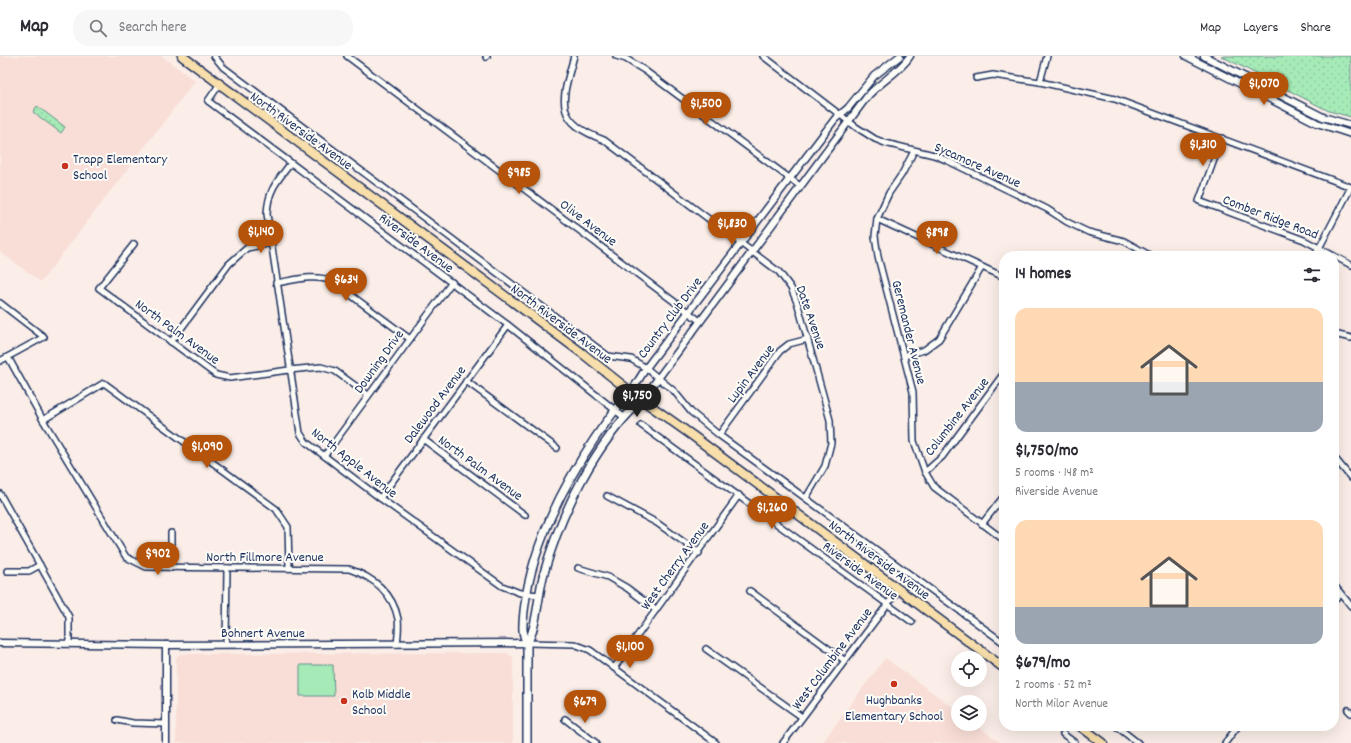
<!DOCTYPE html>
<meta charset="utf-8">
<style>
body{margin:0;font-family:Dekko,sans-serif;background:#f7f7f7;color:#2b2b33;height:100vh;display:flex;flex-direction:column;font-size:15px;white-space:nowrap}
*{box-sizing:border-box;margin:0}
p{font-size:13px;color:#7c7c81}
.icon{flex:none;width:22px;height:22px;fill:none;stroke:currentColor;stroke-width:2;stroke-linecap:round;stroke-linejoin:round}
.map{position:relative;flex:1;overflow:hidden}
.panel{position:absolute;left:999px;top:195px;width:340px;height:480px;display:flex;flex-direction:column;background:#fff;border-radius:16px;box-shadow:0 4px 16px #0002}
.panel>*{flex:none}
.fabs{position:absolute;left:951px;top:595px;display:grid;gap:8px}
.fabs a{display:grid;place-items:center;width:36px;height:36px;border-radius:50%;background:#fff;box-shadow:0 4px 16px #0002;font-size:20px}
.price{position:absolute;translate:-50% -34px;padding:0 9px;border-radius:14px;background:#b45309;color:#fff;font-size:13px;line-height:26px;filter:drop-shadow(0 1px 2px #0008)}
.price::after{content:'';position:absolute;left:50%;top:24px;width:12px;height:9px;margin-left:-6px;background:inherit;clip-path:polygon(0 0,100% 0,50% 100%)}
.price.on{background:#222;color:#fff}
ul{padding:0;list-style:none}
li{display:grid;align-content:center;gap:8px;height:212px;padding:0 16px}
li span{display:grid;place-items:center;height:124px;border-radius:12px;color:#555}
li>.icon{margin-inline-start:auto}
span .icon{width:72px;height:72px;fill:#fffc;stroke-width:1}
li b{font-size:17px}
h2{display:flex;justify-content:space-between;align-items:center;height:48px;padding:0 16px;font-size:17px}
header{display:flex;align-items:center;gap:24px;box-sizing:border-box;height:56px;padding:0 20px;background:#fff;border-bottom:1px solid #e1e1e2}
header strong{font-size:19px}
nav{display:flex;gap:22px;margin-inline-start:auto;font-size:14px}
.search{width:280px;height:36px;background:#f7f7f7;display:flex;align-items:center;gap:10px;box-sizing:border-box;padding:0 14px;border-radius:16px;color:#7c7c81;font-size:15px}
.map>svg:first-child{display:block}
.built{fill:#f8ded6}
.park{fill:url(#park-dots);stroke:#608d8a}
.pitch{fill:#a6ebb7;stroke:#608d8a}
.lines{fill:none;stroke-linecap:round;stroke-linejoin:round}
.minor-casing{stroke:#1b2f5e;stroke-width:8}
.tertiary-casing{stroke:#1b2f5e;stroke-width:9}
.secondary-casing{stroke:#1b2f5e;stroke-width:10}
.primary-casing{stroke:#1b2f5e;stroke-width:11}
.minor{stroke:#fdfcf7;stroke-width:5}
.tertiary{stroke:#fdfcf7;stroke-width:6}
.secondary{stroke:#fdfcf7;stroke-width:7}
.primary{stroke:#f8deab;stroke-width:8}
.poi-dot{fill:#c8321e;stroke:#fdfcf7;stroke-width:1.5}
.labels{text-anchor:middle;stroke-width:4;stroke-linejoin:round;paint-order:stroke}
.street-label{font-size:14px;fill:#1b2f5e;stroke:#fdfcf7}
.poi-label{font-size:14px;fill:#1b2f5e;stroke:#fdfcf7;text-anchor:start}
</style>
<header>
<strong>Map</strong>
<div class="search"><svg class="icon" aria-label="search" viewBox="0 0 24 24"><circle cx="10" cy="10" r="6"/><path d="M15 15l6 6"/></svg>Search here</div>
<nav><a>Map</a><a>Layers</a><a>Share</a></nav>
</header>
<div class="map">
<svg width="1351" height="687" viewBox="0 0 1351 687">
<defs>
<pattern id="park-dots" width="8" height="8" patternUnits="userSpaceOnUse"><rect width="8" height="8" fill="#a6ebb7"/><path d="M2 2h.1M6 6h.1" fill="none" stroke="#8ecaa0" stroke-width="1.8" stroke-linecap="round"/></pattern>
</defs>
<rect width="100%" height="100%" fill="#fbeee8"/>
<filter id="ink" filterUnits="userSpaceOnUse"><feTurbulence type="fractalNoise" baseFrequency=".025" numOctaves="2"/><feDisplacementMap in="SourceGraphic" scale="8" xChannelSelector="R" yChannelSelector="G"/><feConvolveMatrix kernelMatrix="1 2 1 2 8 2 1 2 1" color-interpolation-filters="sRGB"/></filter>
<g filter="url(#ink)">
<g class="built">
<polygon points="0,0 162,0 195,25 41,226 0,196"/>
<polygon points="506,597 513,601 513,687 176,687 176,602 179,598"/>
<polygon points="885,602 958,655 958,668 975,668 1001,687 822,687"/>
</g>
<g class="park">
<polygon points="1221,0 1351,0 1351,61 1329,55"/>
<polygon points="37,50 65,71 61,77 33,56"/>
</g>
<polygon class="pitch" points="300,609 333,609 334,640 300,640"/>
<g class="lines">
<g class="minor-casing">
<g id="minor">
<polyline points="214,0 223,11 608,300 631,303 646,312 674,335 691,356 719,379 1004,587"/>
<polyline points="347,0 700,265"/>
<path d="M574,0C562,44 552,65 604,84L779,216L791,232L798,249L830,364L831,387L825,410L806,442"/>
<polyline points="616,0 626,3 644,14 800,130"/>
<polyline points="763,0 856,71 875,83 885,87 934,99 946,104 1047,153 1067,166 1088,176 1124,185 1151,200"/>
<polyline points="486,1 487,0"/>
<polyline points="976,22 993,19 1040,26 1115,43 1351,131 1315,200"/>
<polyline points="1040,26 1047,0"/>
<polyline points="219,29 208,45 508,269 625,362"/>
<polyline points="1222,82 1199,145 1304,184 1334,200"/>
<polyline points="914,95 902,118 889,137 877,163 875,180 878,201 913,336 914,385 925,416 934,431 1004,484"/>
<path d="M291,107C277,125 268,134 267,158L300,377L306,386L380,442L502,530L520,537L539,539"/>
<polyline points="877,163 1004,221"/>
<polyline points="134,188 99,232 216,319 230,322 289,314 321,311 335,315 368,339"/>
<polyline points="1334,200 1351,209"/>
<path d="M276,227C295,224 314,218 332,225L410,283"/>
<polyline points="0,247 44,281 0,305"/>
<polyline points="1334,278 1351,282"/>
<polyline points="171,286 229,208 247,192 271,187"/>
<polyline points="904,300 924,294 939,283 982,211"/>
<path d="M8,301L43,364L126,501L146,511L349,513C373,521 393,537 398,563C399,571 398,580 397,588"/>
<polyline points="466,325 557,392"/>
<polyline points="43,364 104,327 276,453 288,471 289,511"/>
<polyline points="641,369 912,566"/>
<polyline points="719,379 780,295 789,288 808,283"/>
<polyline points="423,383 525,459"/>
<polyline points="325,399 452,226"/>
<polyline points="1334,401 1351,422"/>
<polyline points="925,416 942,401 1004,317"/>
<polyline points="0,438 69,561 69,587"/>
<polyline points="607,440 657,467 699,497"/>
<polyline points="380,442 508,269"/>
<polyline points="982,468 1004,440"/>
<polyline points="171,512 171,477"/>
<polyline points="578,512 608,521 627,532 656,554"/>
<polyline points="7,515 29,515 40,509"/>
<polyline points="1334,529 1351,550"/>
<polyline points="750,535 844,604"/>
<polyline points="1334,545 1341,538"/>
<polyline points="527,587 574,588 590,594 716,687"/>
<polyline points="226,588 227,512"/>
<polyline points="706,593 802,661"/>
<polyline points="614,612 739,439"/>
<polyline points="1348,654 1351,657"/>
<polyline points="565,663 596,687"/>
<polyline points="117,664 133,667 166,668"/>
<polyline points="1116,670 1138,687"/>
<polyline points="1063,678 1075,687"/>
<polyline points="783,687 899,533"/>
<polyline points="1225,687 1238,670"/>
</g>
</g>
<g class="tertiary-casing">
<g id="tertiary">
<polyline points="1186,0 1317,67 1351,78"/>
<polyline points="1204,0 1323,61 1351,69"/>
<polyline points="631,336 646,312 835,63 848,52 874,20 900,0"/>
<path d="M642,344L866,42C879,26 899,17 910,0"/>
<polyline points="0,587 166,589 527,587"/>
<polyline points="166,589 166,687"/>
</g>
</g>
<g class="secondary-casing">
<g id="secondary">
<path d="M527,587C537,573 538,537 544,517C561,457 595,387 642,344"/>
<path d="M527,687V587C521,577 523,567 524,555C531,493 561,433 595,382C606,366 617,350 631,336"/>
</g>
</g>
<g class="primary-casing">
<g id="primary">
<polyline points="182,0 582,297 631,336 693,380 1004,612"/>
<polyline points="1080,670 1103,687"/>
</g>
</g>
<use href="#minor" class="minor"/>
<use href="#tertiary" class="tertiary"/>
<use href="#secondary" class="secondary"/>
<use href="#primary" class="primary"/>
</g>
</g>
<g class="poi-dot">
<circle cx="65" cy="110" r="4"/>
<circle cx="894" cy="628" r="4"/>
<circle cx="344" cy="645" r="4"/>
</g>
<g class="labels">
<g class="street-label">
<text transform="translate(302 74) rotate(36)" y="5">North Riverside Avenue</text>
<text transform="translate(978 108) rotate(24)" y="5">Sycamore Avenue</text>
<text transform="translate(1271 160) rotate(21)" y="5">Comber Ridge Road</text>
<text transform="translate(589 166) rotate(37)" y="5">Olive Avenue</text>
<text transform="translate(417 186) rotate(37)" y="5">Riverside Avenue</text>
<text transform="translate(669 261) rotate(-53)" y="5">Country Club Drive</text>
<text transform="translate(812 261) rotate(71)" y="5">Date Avenue</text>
<text transform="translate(562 267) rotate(37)" y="5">North Riverside Avenue</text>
<text transform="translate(178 275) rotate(36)" y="5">North Palm Avenue</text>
<text transform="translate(910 276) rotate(76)" y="5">Geremander Avenue</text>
<text transform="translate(378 305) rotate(-54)" y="5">Downing Drive</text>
<text transform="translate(750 317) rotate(-53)" y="5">Lupin Avenue</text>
<text transform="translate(434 348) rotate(-53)" y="5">Dalewood Avenue</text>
<text transform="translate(956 360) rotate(-52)" y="5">Columbine Avenue</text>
<text transform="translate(355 406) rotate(38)" y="5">North Apple Avenue</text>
<text transform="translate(481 411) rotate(36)" y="5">North Palm Avenue</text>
<text x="265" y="505">North Fillmore Avenue</text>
<text transform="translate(880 503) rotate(37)" y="5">North Riverside Avenue</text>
<text transform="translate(674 509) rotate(-54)" y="5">West Cherry Avenue</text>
<text transform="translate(861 514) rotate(36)" y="5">Riverside Avenue</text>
<text x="263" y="581">Bohnert Avenue</text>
<text transform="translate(831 602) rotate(-53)" y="5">West Columbine Avenue</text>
</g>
<g class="poi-label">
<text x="73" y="107">Trapp Elementary<tspan x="73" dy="16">School</tspan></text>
<text x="352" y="642">Kolb Middle<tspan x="352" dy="16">School</tspan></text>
<text x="894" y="648" text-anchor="middle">Hughbanks<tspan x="894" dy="16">Elementary School</tspan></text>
</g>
</g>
</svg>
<div class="fabs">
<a><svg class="icon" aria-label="locate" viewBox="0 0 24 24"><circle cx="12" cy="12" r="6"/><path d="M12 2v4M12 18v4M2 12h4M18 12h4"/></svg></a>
<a><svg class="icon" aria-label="layers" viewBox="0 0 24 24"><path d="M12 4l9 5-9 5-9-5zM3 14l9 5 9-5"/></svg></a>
</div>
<b class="price" style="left:1264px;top:50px">$1,070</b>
<b class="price" style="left:706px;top:70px">$1,500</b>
<b class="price" style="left:1203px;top:111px">$1,310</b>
<b class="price" style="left:519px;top:139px">$985</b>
<b class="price" style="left:732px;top:190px">$1,830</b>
<b class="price" style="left:261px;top:198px">$1,140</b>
<b class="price" style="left:937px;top:199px">$898</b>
<b class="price" style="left:346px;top:246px">$634</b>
<b class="price on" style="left:637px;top:362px">$1,750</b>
<b class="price" style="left:207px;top:413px">$1,090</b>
<b class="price" style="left:772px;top:474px">$1,260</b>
<b class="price" style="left:158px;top:520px">$902</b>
<b class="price" style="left:630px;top:613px">$1,100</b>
<b class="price" style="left:585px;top:668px">$679</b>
<section class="panel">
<h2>14 homes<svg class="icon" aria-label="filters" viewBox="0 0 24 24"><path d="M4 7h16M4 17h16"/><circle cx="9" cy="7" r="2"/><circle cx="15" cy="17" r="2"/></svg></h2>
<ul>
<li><span style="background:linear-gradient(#ffd9b3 60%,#9aa5b1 0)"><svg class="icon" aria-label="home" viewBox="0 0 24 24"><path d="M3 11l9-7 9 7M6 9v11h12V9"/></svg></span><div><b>$1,750/mo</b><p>5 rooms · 148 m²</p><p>Riverside Avenue</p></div></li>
<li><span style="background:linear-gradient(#ffd9b3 70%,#9aa5b1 0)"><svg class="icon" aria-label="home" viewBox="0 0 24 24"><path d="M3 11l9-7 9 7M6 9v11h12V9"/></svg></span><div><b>$679/mo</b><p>2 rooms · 52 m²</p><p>North Milor Avenue</p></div></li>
</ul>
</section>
</div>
